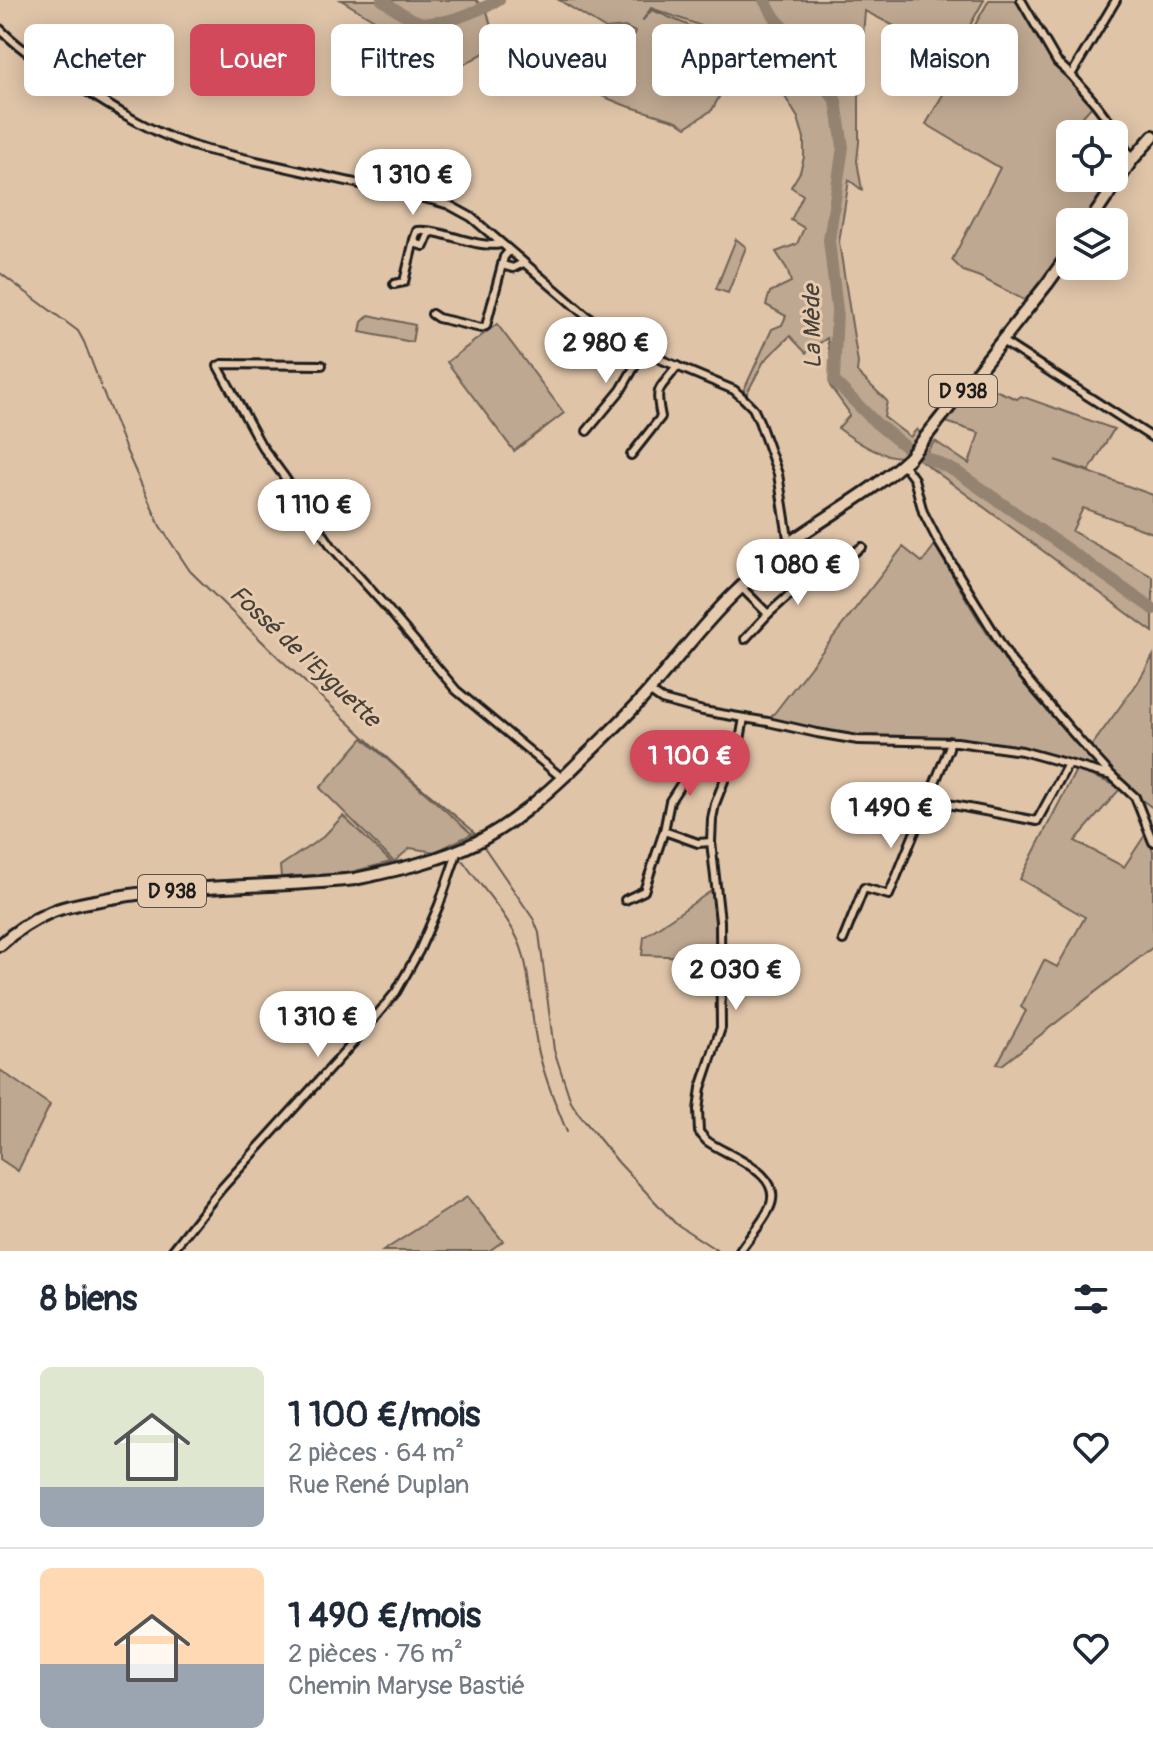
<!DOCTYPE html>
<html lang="fr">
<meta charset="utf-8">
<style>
body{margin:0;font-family:Pangolin,sans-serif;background:#f6f6f7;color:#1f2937;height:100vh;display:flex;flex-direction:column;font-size:30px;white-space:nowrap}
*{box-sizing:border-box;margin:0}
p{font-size:26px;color:#747a83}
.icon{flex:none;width:44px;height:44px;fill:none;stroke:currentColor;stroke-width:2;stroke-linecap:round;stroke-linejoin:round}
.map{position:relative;height:1251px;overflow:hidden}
.panel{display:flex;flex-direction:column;background:#fff;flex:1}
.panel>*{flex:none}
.hud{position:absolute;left:24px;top:24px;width:1106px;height:72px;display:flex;gap:16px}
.fabs{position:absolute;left:1056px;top:120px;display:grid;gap:16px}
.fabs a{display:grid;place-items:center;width:72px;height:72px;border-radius:12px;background:#fff;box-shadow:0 4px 20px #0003;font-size:40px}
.price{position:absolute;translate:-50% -68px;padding:0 18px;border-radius:28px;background:#fff;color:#222;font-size:26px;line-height:52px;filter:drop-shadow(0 2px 4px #0008)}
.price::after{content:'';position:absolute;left:50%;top:48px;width:24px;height:18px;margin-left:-12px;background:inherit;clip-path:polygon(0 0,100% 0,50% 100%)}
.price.active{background:#d1495b;color:#fff}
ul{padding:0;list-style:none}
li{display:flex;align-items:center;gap:24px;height:200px;padding:0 40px}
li+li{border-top:2px solid #e0e1e3}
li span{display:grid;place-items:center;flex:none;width:224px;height:160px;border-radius:12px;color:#555}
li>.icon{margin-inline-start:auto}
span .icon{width:96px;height:96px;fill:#fffc;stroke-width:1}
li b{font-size:34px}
h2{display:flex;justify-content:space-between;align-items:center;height:96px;padding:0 40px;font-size:34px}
.tag{padding:0 28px;border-radius:12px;background:#fff;box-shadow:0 4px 20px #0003;font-size:28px;line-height:72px}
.tag.active{background:#d1495b;color:#fff}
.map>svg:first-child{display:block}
.green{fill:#bfa891;stroke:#6e6256;stroke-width:2}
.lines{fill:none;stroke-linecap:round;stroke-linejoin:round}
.stream{stroke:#655a50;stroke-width:2}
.river{stroke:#958372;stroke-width:12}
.minor-casing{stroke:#1c1c1c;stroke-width:12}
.primary-casing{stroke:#1c1c1c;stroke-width:16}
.minor{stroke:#e7cbae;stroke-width:6}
.primary{stroke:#e7cbae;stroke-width:10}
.labels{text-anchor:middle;stroke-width:6;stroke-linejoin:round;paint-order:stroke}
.shield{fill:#e7cbae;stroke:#595048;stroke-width:2}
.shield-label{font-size:20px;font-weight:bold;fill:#1c1c1c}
.water-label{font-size:24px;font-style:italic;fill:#46403a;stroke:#e7cbae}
</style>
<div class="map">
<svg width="1153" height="1251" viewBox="0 0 1153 1251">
<rect width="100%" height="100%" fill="#dfc4a8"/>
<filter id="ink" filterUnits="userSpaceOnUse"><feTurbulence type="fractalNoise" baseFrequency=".0125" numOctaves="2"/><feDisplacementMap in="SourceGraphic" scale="16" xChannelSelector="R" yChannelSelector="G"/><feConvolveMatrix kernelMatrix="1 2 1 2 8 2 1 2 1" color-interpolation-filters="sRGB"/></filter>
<g filter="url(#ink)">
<g class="green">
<polygon points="341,0 377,0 418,25 433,25 460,20 487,11 496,46 461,66 440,72 412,67 418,53 386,27"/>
<polygon points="386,0 476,0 482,6 455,16 419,19"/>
<path d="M559,0H984L953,56L865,11L859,85V142L857,161L862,190L849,180L839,242L858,363L857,372L887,401L884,417L910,437L917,429L922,436L901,457C877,456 857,442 838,428L849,416L848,411L830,386L831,359L827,338L806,353L790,336L764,361L747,393L743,392L772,329L782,325L786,316L766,305L770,292L791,282L787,269L776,252L797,244L804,228L791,220L803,195L791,187L800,172L804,157V138L798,118L741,25L718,32L651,8L642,21L652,10L745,49L712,110L686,127L677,121L624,105L578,86L596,44L625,55L635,32L625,27L606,29Z"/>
<polygon points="989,0 1018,0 1055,64 1070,77 1093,105 1073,127 1076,134 1070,134 1070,178 1114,178 1114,166 1121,171 1086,222 1070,222 1070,246 1051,273 1028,302 980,277 963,271 952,260 1000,168 926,124 953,77 949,71"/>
<polygon points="736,239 746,247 728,293 716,289"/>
<polygon points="369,315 415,325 412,342 360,332 362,322"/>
<polygon points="497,324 564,413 514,451 447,362"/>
<polygon points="983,385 1017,399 1021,396 1114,429 1089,471 1055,460 1153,495 1153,533 1083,508 1072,531 1153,577 1153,632 920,460 935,441 969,464 979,433 946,422 968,393 973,394"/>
<path d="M935,545C959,586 984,633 1013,670C1040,706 1073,737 1102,771L1030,750L953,739L859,738L769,720L903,547L922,562Z"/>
<polygon points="1153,656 1153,808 1139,798 1090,748 1138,682"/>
<polygon points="363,738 472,834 435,852 410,848 394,862 320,788"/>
<polygon points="1076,770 1115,785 1120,789 1075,841 1124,867 1145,835 1153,851 1153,947 1002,1065 997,1064 1026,1011 1021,1007 1044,960 1057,967 1085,917 1020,879"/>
<polygon points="343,816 391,862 347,873 281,877 280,866 323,837"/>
<polygon points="714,889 716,958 642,955 644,937"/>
<polygon points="0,1070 50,1105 18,1171 0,1159"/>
<polygon points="467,1197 503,1241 489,1251 383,1251"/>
</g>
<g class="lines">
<g class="stream">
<polyline points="0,273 78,331 84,342 101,386"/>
<polyline points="102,389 126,450 160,526 190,571 278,657 399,769 471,829 476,836"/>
<polyline points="482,844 534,920 539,933 554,1050 571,1102 578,1113 619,1163 675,1223 718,1251"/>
<path d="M463,861C481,887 506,913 519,942C530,968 530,1005 535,1033C540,1067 554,1100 567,1132"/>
</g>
<g class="river">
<path d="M382,0C393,7 408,19 420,22C444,27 479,10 499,0"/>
<polyline points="764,0 776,19 794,38 813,71 836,101 843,147 829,240 837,310 834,381 876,423 907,448 957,472 1153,609"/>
</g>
<g class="minor-casing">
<g id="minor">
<polyline points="1021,0 1057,62 1071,75 1095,103 1111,124 1132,160"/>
<path d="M0,29C23,52 52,70 80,87C120,113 161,138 207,150L436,201L449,205L471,217L585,315L621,339L643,352L734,390L744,399L753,408L759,421L778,474L788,538L790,543"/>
<polyline points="1071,75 1116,0"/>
<path d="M430,232L424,246L417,244L414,240L417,231C445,229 473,249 501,244"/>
<polyline points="502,265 513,268 523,263"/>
<polyline points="394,284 404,282 414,240"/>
<polyline points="432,314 438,318 481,328 486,326 504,257 509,251"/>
<polyline points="1002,341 1153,438"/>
<polyline points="322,365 222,364 218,366 261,445 283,475 332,547 387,608 456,690 562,778"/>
<polyline points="587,431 621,390 643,352"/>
<path d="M631,455L661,417C654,383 660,392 677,366"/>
<polyline points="903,464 914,479 923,512 938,541 1012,662 1080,741 1112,776 1135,797 1153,842"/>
<polyline points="741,587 768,614 823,565 835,565 862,547"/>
<polyline points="745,639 768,614"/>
<polyline points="649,691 662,700 703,711 768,722 817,733 858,740 957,742 1022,751 1112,776"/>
<polyline points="927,800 1037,821 1068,764"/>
<polyline points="711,842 698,843 664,831 670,801 681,784 712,745 719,747 733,757"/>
<polyline points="625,900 644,891 664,831"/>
<polyline points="843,940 864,888 889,895 949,748 950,741"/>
<polyline points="172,1251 221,1189 362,1033 396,992 419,951 439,905 456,856 455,851"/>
<path d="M740,1251C749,1237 762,1224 769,1209C787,1173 727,1156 707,1141C704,1138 702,1135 699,1132L698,1110L701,1088L721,1028L720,921L711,842L712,819L715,804L740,740L744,718"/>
</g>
</g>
<g class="primary-casing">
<g id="primary">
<polyline points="1090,222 1132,160 1153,136"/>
<path d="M0,945C15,931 32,920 51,912C70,904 91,902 111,898C191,884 274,888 355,879C396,870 439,861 477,842C511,825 540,799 568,773C595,746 624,720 649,691C678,658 705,621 737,591C757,572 777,551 801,535C837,510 877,488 909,458L1047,284L1070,252"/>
</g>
</g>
<use href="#minor" class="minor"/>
<use href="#primary" class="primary"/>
</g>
</g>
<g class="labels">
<g class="shield">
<rect x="929" y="375" width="68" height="32" rx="6"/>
<rect x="138" y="875" width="68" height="32" rx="6"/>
</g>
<g class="shield-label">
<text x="963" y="398">D 938</text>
<text x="172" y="898">D 938</text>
</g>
<g class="water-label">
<text transform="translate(812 327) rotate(-91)" y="8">La Mède</text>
<text transform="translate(305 656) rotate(43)" y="8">Fossé de l'Eyguette</text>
</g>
</g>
</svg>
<div class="fabs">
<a><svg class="icon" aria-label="locate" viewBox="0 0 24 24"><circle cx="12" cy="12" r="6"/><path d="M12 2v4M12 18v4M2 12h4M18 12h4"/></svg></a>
<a><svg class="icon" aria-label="layers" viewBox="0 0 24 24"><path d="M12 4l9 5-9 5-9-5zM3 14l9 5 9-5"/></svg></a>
</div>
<b class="price" style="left:413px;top:217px">1 310 €</b>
<b class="price" style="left:606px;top:385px">2 980 €</b>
<b class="price" style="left:314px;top:547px">1 110 €</b>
<b class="price" style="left:798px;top:607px">1 080 €</b>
<b class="price active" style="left:690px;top:798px">1 100 €</b>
<b class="price" style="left:891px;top:850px">1 490 €</b>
<b class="price" style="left:736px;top:1012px">2 030 €</b>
<b class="price" style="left:318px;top:1059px">1 310 €</b>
<div class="hud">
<a class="tag">Acheter</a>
<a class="tag active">Louer</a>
<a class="tag">Filtres</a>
<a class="tag">Nouveau</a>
<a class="tag">Appartement</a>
<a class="tag">Maison</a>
</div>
</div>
<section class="panel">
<h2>8 biens<svg class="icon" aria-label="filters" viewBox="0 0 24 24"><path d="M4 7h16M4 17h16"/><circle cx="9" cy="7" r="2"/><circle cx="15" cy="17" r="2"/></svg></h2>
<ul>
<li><span style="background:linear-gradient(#dfe7d0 75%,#9aa5b1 0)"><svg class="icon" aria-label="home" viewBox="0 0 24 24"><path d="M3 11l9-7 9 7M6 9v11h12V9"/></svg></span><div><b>1 100 €/mois</b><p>2 pièces · 64 m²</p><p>Rue René Duplan</p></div><svg class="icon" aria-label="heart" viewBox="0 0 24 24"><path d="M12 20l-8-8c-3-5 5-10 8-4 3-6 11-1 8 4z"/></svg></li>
<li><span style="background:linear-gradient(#ffd9b3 60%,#9aa5b1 0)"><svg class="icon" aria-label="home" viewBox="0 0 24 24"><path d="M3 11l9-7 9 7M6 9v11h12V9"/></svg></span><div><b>1 490 €/mois</b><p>2 pièces · 76 m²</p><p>Chemin Maryse Bastié</p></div><svg class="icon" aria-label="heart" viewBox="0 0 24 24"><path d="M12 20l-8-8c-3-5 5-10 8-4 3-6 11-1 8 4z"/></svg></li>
</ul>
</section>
